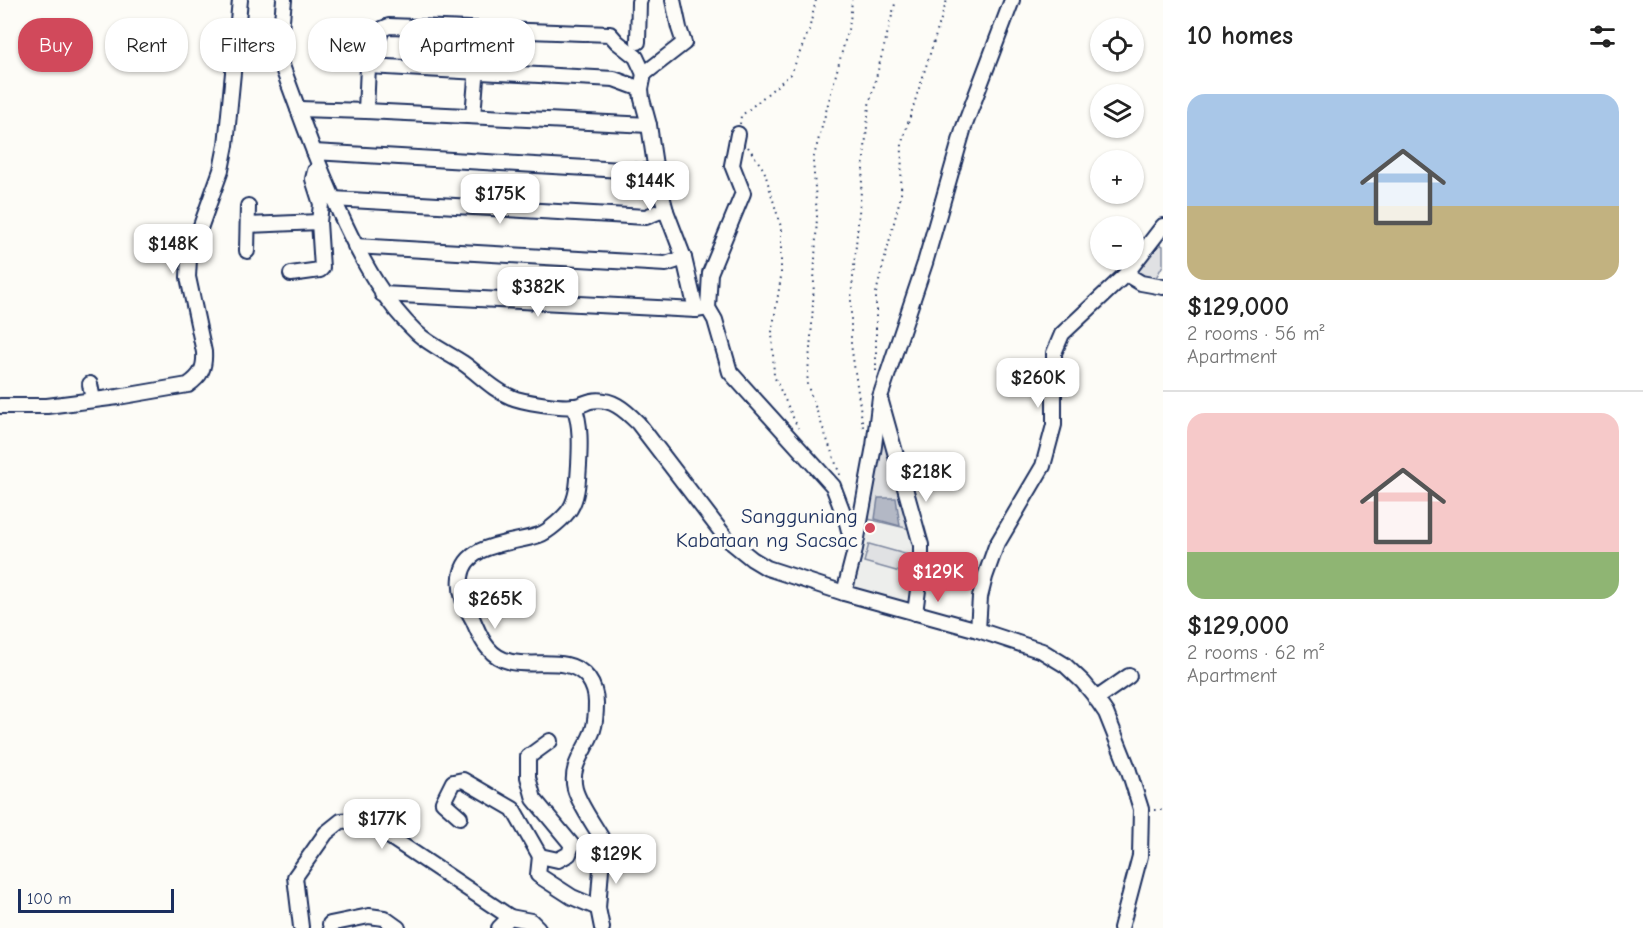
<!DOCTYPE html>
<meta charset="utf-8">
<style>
body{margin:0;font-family:"Comic Neue",sans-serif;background:#f6f6f6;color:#222;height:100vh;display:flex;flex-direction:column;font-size:22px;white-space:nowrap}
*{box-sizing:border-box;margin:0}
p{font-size:20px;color:#767676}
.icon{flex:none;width:33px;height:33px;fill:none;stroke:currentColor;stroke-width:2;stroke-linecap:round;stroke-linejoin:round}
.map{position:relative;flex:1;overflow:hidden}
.side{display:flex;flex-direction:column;background:#fff;width:480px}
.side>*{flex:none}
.banner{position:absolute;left:18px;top:18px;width:570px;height:54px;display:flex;gap:12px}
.fabs{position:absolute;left:1090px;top:18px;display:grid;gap:12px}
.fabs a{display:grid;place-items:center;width:54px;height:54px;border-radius:50%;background:#fff;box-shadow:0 2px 4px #0004;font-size:30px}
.scale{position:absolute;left:18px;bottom:15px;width:156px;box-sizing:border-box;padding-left:6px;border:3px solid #1b2f5e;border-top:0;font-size:16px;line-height:21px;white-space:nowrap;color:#1b2f5e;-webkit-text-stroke:4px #fdfcf7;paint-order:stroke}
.price{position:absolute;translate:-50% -51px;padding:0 14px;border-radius:12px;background:#fff;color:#222;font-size:20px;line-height:39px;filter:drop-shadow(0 2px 3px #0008)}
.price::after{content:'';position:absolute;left:50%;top:36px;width:18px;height:14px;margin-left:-9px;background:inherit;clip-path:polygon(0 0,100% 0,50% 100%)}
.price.current{background:#d1495b;color:#fff}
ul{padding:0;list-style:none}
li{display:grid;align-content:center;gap:12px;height:318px;padding:0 24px}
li+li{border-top:2px solid #e0e0e0}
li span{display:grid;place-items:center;height:186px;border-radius:18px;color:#555}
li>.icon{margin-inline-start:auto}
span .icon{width:108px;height:108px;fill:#fffc;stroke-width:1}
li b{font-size:26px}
h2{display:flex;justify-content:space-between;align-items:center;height:72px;padding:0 24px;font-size:26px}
.chip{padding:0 21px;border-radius:24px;background:#fff;box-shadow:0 2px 4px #0004;font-size:21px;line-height:54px}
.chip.current{background:#d1495b;color:#fff}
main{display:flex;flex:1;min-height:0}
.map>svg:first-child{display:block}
.built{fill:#edeeec}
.green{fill:#e0e1e3;stroke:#7e88a0;stroke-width:1.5}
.water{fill:#b3b8c5;stroke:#76819c;stroke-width:1.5}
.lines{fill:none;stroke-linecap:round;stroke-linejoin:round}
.minor-casing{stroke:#1b2f5e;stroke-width:18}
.path{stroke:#1b2f5e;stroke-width:2;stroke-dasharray:1.5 4.5;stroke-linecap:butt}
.minor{stroke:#fdfcf7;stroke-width:14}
.poi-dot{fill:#d1495b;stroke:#fdfcf7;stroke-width:2}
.labels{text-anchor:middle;stroke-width:6;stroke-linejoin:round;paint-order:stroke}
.poi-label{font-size:21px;fill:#1b2f5e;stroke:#fdfcf7;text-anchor:end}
</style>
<main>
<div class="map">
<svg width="1163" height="928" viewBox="0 0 1163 928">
<rect width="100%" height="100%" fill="#fdfcf7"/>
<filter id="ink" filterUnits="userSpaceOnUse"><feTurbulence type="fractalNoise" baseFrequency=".0167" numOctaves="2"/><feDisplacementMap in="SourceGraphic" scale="12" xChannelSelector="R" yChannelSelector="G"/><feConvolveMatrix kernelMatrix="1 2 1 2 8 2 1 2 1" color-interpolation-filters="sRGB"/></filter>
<g filter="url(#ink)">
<polygon class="built" points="868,519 914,530 919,554 912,608 852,592"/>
<g class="green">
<polygon points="1155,242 1163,246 1163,265 1153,283 1136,274"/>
<polygon points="879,438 888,439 914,530 868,519"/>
<polygon points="869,544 912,556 907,574 864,562"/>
</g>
<polygon class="water" points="878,498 896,498 900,526 875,519"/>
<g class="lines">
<g class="minor-casing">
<g id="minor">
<path d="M284,0L279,49L281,63C301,117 320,172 345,224C364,264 385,303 417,333C430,345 448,353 463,363C479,374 493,390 511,397C522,402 562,408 574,406C580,406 586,402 591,401C611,397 625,410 638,423L726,538L752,559L767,568L844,593L978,630L1042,651L1065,665L1083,682L1093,694L1106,713L1128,768L1141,809L1140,856L1121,928"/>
<polyline points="673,0 679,28 684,43 644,74 641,89 642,99 649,125 656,172 666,211 684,258 696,310 708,308"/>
<polyline points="638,42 639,2 640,0"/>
<polyline points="368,66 614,79 641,89"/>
<polyline points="298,109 366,111 649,125"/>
<polyline points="366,111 368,66 382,29 389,26 610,34 617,42 636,57 644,74"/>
<polyline points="473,116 480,29"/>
<polyline points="738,134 732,165 743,193 710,273 708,308 715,320 730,372 833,486 847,523 853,546"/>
<polyline points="314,152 656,172"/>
<polyline points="333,199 646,217 658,212 666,211"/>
<polyline points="248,225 319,222"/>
<polyline points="355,246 666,264 684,258"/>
<polyline points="247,251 248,206"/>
<polyline points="291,274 320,270 322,268 319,222 321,204 313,179 315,171 320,168"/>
<polyline points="1126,274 1141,283 1163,287"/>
<polyline points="382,294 696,310"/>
<polyline points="90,384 93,400"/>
<polyline points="881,402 921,545 921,567 915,613"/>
<path d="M0,406H47L118,397L188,385C201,376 205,368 204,352L188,277L189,259L221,170L226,145L240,0"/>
<path d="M574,406C581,424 580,446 579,465C578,479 578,496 570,509C565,517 548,532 539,535C514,544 465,542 461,577C459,594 465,606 473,620C477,629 481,640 488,648C513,680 564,647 588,678C593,685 596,694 596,703C596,712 596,721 593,730C586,750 569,766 575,789C579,804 593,823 601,837L603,843L598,908L602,928"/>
<polyline points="844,593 854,554 874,446 880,397 925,263 964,127 1012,0"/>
<polyline points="978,630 980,597 985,577 996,546 1043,466 1054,425 1054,353 1062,334 1126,274 1163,226"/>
<polyline points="1096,699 1129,676"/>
<polyline points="460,817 443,802 453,782 463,780 513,809 540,856 558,860 569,854 572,845 534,799 528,777 528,757 550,741"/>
<polyline points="540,856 538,875 572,897 598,908"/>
<polyline points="330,924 369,916 384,918 398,928"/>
<polyline points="301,927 295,877 326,833 341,821 363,819 510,917"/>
<polyline points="499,928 510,917 531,921 538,928"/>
</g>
</g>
<g class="path">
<polyline points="740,124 741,116 791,74 809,30 816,0"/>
<polyline points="748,147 764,170 781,227 781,277 772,332 774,376 798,428"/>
<polyline points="876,371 876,293 901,195 902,142 947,0"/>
<polyline points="863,427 851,344 851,299 869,105 896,0"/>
<polyline points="840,475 807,384 812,325 817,216 813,160 850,22 852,0"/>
<polyline points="932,563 942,559"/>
<polyline points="1154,810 1163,810"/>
</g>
<use href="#minor" class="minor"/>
</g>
</g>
<circle class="poi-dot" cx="870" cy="528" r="6"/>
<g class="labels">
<g class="poi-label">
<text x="858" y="523">Sangguniang<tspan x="858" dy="24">Kabataan ng Sacsac</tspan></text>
</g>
</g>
</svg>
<div class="fabs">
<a><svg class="icon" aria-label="locate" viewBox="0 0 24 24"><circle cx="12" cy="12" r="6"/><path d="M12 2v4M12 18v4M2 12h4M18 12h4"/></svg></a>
<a><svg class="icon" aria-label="layers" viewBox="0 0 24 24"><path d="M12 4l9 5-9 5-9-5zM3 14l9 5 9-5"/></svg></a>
<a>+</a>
<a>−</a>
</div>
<div class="scale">100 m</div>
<b class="price" style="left:650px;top:212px">$144K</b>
<b class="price" style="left:500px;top:225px">$175K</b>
<b class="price" style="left:173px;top:275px">$148K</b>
<b class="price" style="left:538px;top:318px">$382K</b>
<b class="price" style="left:1038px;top:409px">$260K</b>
<b class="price" style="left:926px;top:503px">$218K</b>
<b class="price current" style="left:938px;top:603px">$129K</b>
<b class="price" style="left:495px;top:630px">$265K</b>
<b class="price" style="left:382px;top:850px">$177K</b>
<b class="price" style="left:616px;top:885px">$129K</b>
<div class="banner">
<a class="chip current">Buy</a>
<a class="chip">Rent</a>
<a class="chip">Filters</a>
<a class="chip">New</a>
<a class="chip">Apartment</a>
</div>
</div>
<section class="side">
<h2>10 homes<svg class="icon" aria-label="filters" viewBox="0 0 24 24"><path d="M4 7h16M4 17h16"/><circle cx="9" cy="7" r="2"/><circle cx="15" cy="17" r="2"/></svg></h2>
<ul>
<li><span style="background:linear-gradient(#a9c7e8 60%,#c2b280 0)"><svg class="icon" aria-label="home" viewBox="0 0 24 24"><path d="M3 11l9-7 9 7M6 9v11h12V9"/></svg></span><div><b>$129,000</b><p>2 rooms · 56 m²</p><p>Apartment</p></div></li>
<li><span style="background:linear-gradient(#f6c9c9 75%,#8fb573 0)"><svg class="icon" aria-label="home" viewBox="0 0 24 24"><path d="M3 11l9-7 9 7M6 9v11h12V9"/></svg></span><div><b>$129,000</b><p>2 rooms · 62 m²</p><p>Apartment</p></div></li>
</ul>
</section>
</main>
